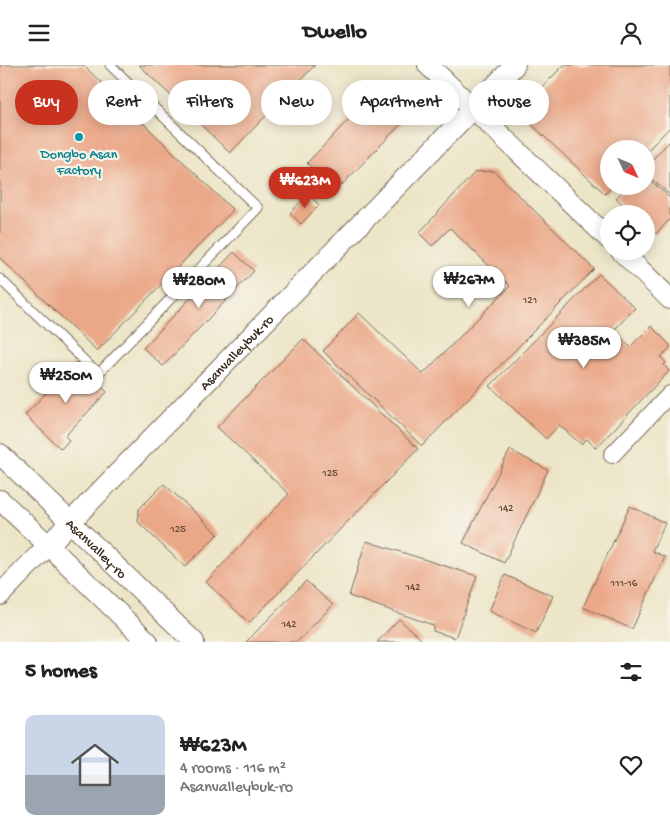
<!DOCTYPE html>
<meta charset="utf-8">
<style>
body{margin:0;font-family:"Gochi Hand",sans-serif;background:#f2f2f2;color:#222;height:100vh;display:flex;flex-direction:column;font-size:19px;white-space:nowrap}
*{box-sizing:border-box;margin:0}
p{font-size:16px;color:#767676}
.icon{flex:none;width:28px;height:28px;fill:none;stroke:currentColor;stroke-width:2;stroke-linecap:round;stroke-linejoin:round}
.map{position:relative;height:577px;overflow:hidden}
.side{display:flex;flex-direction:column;background:#fff;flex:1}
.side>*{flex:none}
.hud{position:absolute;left:15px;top:15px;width:640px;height:45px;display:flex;gap:10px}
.needle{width:32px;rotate:134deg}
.controls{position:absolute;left:600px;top:75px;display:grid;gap:10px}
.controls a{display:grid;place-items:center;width:55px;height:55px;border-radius:50%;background:#fff;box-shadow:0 2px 12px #0003;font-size:25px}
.price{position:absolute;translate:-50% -42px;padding:0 11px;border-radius:18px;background:#fff;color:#222;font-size:16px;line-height:32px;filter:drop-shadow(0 1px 2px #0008)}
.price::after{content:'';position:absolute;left:50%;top:30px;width:15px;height:11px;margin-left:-8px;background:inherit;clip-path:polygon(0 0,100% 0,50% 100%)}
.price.on{background:#c8321e;color:#fff}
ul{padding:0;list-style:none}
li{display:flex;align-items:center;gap:15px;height:125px;padding:0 25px}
li span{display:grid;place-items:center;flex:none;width:140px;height:100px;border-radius:10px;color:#555}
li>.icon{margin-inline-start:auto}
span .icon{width:60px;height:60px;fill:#fffc;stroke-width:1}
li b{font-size:21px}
h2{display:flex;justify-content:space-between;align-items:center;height:60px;padding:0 25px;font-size:21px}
.tag{padding:0 18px;border-radius:22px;background:#fff;box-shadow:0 2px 12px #0003;font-size:18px;line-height:45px}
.tag.on{background:#c8321e;color:#fff}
header{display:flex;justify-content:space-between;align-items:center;height:65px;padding:0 25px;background:#fff;font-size:22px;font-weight:800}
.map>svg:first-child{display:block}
.building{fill:#eba888}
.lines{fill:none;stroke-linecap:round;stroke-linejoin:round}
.service-casing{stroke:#796b59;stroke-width:11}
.minor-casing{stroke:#796b59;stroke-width:18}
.tertiary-casing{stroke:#796b59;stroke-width:22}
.service{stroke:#fff;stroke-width:9}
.minor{stroke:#fff;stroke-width:16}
.tertiary{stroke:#fff;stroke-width:20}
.culture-dot{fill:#0f9aa8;stroke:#f7f3e8;stroke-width:2}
.labels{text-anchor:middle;stroke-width:4.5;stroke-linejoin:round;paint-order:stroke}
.number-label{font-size:11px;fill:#674a38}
.culture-label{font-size:14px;fill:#0d838f;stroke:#f7f3e8}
.street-label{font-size:14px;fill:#3b2a1e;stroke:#f7f3e8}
</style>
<header><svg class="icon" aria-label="menu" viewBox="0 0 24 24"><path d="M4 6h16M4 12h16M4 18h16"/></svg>Dwello<svg class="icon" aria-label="person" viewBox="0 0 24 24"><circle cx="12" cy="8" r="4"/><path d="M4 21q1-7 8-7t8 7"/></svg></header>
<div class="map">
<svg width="670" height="577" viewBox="0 0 670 577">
<rect width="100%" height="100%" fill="#f7f3e8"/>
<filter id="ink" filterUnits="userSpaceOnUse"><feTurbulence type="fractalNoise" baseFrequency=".02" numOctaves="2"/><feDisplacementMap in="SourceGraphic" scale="10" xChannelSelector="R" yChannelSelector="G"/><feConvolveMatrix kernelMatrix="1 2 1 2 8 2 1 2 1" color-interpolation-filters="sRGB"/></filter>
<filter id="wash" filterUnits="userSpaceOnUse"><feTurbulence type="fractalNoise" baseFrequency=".0096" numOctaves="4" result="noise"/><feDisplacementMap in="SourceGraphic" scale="20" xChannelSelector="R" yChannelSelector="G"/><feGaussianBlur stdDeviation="1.12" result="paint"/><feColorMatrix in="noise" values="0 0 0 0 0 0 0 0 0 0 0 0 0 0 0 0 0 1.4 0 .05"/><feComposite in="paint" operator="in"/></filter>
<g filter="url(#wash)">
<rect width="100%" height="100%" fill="#ece5c7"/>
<g id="blocks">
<g class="building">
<polygon points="0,0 83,0 233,145 97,286 0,193"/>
<polygon points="139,0 315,0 230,88"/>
<polygon points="564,0 670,0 670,62 646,87 646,84 609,84 609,121 612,121 605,129 527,55 536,44 528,36"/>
<polygon points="374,28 404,56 336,126 307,98"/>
<polygon points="670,76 670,130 646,109 646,101"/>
<polygon points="494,106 594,204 422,381 323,286 359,248 423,309 510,221 450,163 432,181 419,168 475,107"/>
<polygon points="646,111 670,133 670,154 656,169 646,160 646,149 633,149 616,133 628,121 646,121"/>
<polygon points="308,129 319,140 301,159 290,148"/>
<polygon points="234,187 254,206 163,301 143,283"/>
<polygon points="599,209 635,243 614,265 630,282 651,261 670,280 670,283 661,292 666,298 664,300 669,306 596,383 587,374 581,379 559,360 546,374 490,321"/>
<polygon points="303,274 418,384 249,558 206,517 289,429 217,362"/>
<polygon points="76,297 107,327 65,371 69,375 61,384 25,350"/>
<polygon points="510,385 548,405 504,498 463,478"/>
<polygon points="164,419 218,469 185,502 138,457 139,444"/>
<polygon points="630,441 665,458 652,486 665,492 632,564 583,542"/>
<polygon points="366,476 477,511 455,573 433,566 433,560 349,531"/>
<polygon points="505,510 553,531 536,568 489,546"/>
<polygon points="306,516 333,540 297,577 246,577"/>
<polygon points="399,554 424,577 377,577"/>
</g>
</g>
</g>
<g filter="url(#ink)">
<use href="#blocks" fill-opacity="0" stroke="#796b59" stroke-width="1"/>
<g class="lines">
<g class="service-casing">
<polyline id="service" points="0,214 98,309 258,143 110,0"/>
</g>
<g class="minor-casing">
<polyline id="minor" points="612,390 670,329"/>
</g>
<g class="tertiary-casing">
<g id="tertiary">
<polyline points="428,0 609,174"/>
<polyline points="621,186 670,234"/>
<path id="s1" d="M0,389L194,577"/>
<polyline points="0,435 48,480 148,577"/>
<path id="s2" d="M0,530L116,410L515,0"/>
</g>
</g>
<use href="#service" class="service"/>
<use href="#minor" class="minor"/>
<use href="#tertiary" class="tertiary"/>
</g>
</g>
<circle class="culture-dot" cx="79" cy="72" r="5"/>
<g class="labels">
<g class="number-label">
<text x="530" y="238">121</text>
<text x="330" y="411">125</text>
<text x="506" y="446">142</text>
<text x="178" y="467">125</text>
<text x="624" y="521">111-16</text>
<text x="413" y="525">142</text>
<text x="289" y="562">142</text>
</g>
<g class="culture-label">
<text x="79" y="93">Dongbo Asan<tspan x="79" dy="16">Factory</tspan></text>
</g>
<g class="street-label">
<text dy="5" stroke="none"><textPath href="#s2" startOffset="339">Asanvalleybuk-ro</textPath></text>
<text dy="5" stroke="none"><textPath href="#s1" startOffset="135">Asanvalley-ro</textPath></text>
</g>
</g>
</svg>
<div class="controls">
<a><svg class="needle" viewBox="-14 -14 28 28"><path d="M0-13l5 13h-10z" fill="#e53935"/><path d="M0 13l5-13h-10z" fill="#767676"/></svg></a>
<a><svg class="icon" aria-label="locate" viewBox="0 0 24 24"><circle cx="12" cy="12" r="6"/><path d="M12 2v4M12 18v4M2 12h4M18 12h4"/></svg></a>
</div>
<b class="price on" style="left:305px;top:144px">₩623M</b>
<b class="price" style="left:469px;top:243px">₩267M</b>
<b class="price" style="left:199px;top:244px">₩280M</b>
<b class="price" style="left:584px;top:304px">₩385M</b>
<b class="price" style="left:66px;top:339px">₩250M</b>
<div class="hud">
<a class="tag on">Buy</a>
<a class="tag">Rent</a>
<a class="tag">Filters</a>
<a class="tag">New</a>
<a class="tag">Apartment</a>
<a class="tag">House</a>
</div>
</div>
<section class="side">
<h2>5 homes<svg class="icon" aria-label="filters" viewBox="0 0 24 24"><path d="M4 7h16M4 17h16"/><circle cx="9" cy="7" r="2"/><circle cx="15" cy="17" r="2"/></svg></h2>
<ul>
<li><span style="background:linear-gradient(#c9d6e8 60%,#9aa5b1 0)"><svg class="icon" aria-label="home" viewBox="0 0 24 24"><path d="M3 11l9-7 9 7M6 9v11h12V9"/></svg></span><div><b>₩623M</b><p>4 rooms · 116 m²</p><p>Asanvalleybuk-ro</p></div><svg class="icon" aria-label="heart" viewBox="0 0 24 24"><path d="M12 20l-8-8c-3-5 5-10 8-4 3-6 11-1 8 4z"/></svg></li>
</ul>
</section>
